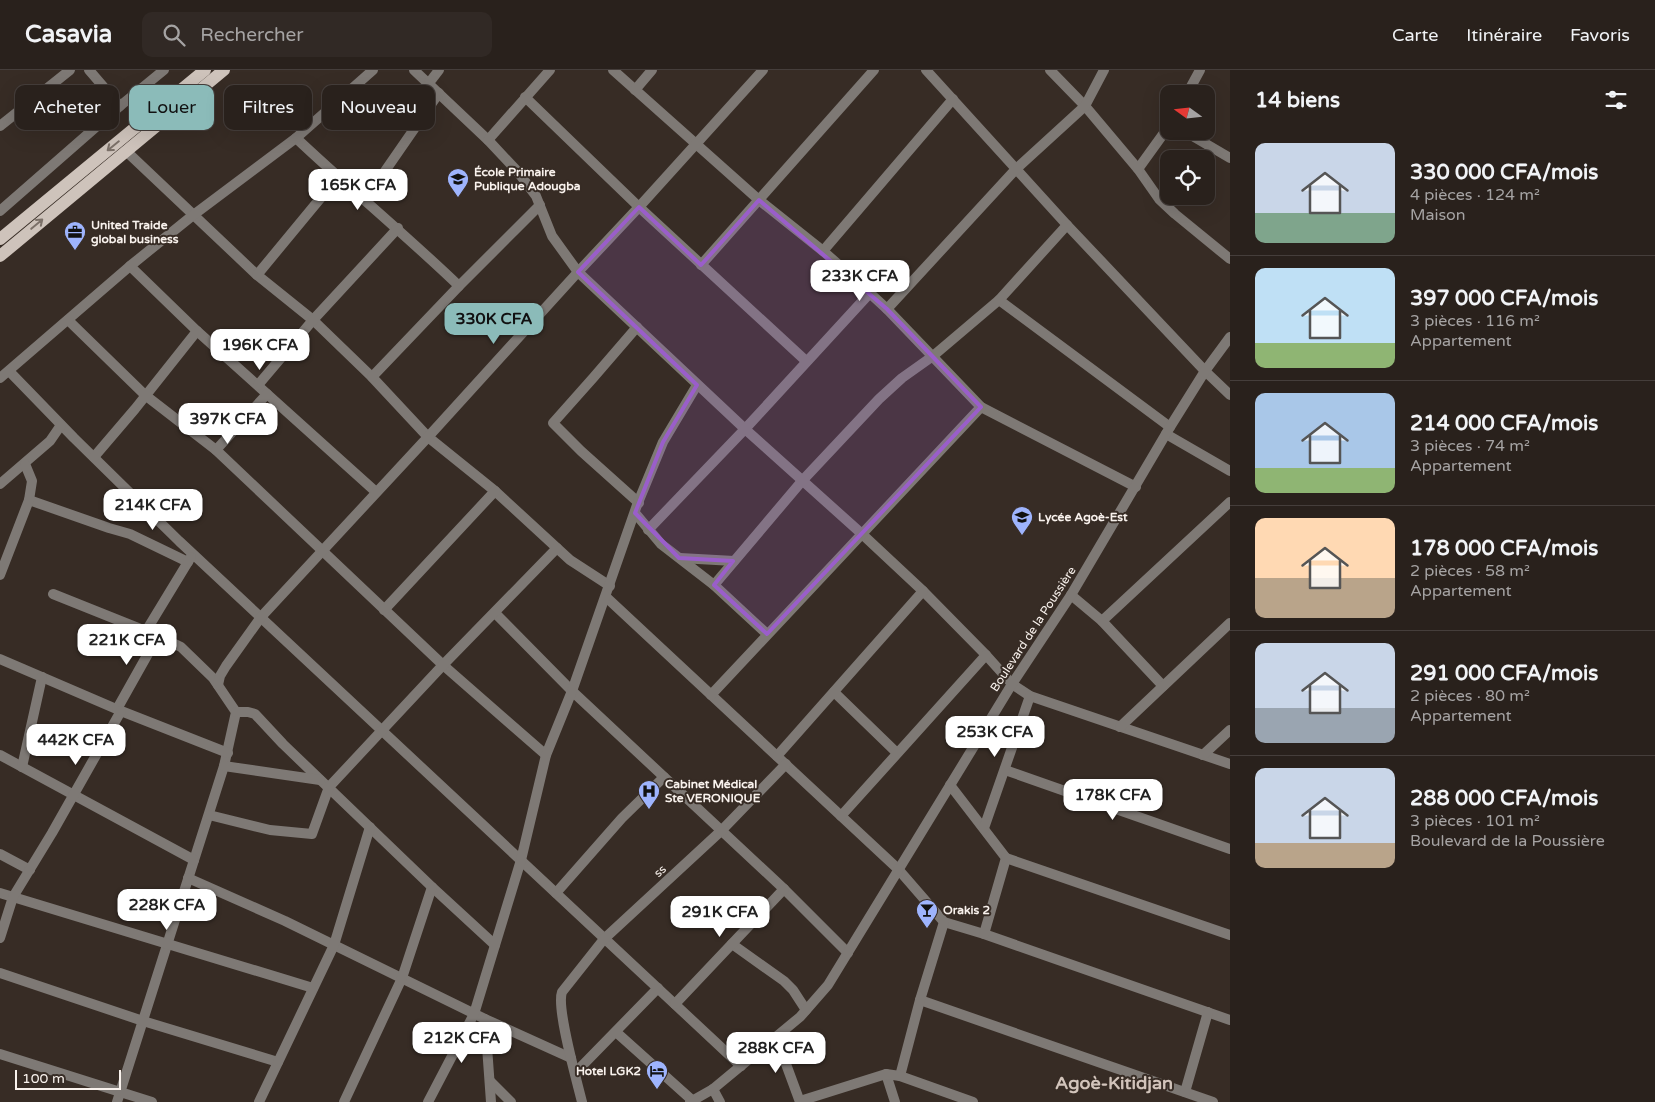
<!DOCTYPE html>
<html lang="fr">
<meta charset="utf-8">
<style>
body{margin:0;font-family:"Varela Round",sans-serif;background:#312925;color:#f1f3f6;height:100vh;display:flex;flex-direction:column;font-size:19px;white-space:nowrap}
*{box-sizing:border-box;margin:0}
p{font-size:16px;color:#a5a3a3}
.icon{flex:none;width:28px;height:28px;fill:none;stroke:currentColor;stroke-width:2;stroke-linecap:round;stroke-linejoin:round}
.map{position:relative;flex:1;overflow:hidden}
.drawer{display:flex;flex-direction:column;background:#29211c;width:425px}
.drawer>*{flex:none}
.hud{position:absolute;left:15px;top:15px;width:475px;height:45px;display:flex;gap:10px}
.needle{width:32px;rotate:285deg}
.controls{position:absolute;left:1160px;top:15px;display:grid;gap:10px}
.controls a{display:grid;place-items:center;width:55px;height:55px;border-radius:10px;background:#29211c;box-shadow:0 5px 20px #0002,0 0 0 1px #453e3b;font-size:25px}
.scale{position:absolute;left:15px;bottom:12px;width:106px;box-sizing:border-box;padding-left:5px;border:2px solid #f9f2ed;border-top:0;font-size:14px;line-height:18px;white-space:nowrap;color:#f9f2ed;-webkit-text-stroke:4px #372c25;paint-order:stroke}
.price{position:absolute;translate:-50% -42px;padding:0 11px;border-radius:10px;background:#fff;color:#222;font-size:16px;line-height:32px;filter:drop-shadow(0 1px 2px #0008)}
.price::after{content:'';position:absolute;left:50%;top:30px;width:15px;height:11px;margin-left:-8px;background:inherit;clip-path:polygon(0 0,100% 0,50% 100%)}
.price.on{background:#8bbbb9;color:#111}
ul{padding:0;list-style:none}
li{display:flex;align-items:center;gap:15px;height:125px;padding:0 25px}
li+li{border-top:1px solid #453e3b}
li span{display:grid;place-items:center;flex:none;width:140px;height:100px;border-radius:10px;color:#555}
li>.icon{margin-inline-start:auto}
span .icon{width:60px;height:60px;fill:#fffc;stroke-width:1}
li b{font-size:21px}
h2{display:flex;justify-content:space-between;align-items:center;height:60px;padding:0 25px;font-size:21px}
.pill{padding:0 18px;border-radius:10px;background:#29211c;box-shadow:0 5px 20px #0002,0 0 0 1px #453e3b;font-size:18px;line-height:45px}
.pill.on{background:#8bbbb9;color:#111}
header{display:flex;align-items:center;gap:30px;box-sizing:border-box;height:70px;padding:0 25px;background:#29211c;border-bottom:1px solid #453e3b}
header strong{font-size:24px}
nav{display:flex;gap:28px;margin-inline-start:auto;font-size:18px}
.search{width:350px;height:45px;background:#312925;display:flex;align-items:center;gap:12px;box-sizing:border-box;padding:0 18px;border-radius:10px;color:#a5a3a3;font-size:19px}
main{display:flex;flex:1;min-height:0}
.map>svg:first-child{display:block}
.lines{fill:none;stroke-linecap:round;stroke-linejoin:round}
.minor{stroke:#7e7975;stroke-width:10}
.major{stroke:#cec3bb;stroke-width:12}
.oneway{stroke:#7b7068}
.marked{fill:#9a5eca;fill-opacity:0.2;stroke:#9a5eca;stroke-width:4;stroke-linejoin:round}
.labels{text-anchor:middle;stroke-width:4;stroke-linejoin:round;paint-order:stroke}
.poi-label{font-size:12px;font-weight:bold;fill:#f9f2ed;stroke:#372c25;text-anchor:start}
.street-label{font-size:12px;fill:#f9f2ed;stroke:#372c25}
.district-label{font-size:18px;font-weight:bold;fill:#d2c4bb;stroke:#372c25}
</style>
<header>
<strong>Casavia</strong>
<div class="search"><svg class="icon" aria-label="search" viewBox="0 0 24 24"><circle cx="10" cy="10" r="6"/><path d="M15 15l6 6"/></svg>Rechercher</div>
<nav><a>Carte</a><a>Itinéraire</a><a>Favoris</a></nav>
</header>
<main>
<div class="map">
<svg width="1230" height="1032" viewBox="0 0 1230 1032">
<rect width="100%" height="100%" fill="#372c25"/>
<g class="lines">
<g class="minor">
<polyline points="89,0 120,36"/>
<polyline points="414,0 488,70 518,102 536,126 552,166 578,202 745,359 862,464 923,521 986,585 1012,614 1030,626 1230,694"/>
<polyline points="613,0 759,130 823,181 848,203 887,239 981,337 1136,417"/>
<polyline points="926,0 1067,155 1205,301 1230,325"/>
<polyline points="1050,0 1085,36 1138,99 1159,129 1175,144 1230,189"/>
<polyline points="429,13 439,0"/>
<polyline points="635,20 652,0"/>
<polyline points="1187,24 1200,0"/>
<polyline points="525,27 639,137 806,291"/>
<polyline points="0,56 70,0"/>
<polyline points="1184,61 1230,88"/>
<path d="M296,68C349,118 406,165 459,216"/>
<polyline points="488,70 550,0"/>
<polyline points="126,81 257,205 313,250 372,307 428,367 495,421 570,490 610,516"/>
<polyline points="1138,99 1169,56"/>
<polyline points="365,130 439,23"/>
<polyline points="0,141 120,36 164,0"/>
<polyline points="823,181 953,29"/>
<polyline points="701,195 874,0"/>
<polyline points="130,196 197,261 376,422"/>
<polyline points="257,205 338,107"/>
<polyline points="999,230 1170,357"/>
<polyline points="887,239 1016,99 1085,36 1104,0"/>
<polyline points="68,250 145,325 216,380 443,595 546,685"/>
<polyline points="637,257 593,308 553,353 581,381 639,433"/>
<polyline points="9,301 74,368 179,471 741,996"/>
<polyline points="372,307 459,216 540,135"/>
<polyline points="0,308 130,196 192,146 296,68 373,0"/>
<polyline points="258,315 313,250 398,158"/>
<polyline points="1166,364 1230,401"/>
<polyline points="216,380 267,324"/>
<polyline points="94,387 135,339 197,261"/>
<polyline points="0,414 50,371 61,355"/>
<polyline points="29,430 109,458 130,464 188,492"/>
<polyline points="635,443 661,474 714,515 767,564"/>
<polyline points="648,460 745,359 869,224"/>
<polyline points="680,488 734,491"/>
<polyline points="0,505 29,430 32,411 25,394"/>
<polyline points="714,515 802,411 879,329 902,308 933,286 999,230 1067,155"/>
<polyline points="53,524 158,566 181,577 213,608 236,642 224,696 117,1032"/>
<polyline points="1071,525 1102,551 1230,432"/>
<polyline points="606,527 898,799 944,852 984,864 1230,950"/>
<polyline points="384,540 495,421"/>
<polyline points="495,543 572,621 784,819 848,883"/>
<polyline points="1102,551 1163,616"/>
<polyline points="146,561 191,487"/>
<polyline points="0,589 121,641 228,683"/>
<polyline points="218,615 220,606 226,596 261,547 428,367 578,202 639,137 763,0"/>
<polyline points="834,622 897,683"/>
<polyline points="711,625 981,337"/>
<polyline points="117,639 158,566"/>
<polyline points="236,642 248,642 255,644 283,674 432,817 495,875"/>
<polyline points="1120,657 1230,553"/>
<polyline points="0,685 194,790"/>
<polyline points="1203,685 1230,660"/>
<polyline points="777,686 923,521"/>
<polyline points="224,696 320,710"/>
<polyline points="22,697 42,607"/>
<polyline points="1005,700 1230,779"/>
<polyline points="950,715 1006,788 984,864"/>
<polyline points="209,745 270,760 312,764 329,717 443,595 557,478"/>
<polyline points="841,746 986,585"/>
<polyline points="984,758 1030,626"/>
<polyline points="0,784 30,800"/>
<polyline points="1006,788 1230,865"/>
<polyline points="188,808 285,851 485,949 571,988"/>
<polyline points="0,823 313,918"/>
<polyline points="556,823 622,748 664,707"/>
<polyline points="0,868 13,827 52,763 121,641"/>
<polyline points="732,874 784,911 793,920 806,940"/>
<polyline points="0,903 143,951 278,992"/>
<polyline points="920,930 1213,1032"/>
<polyline points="675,934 784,819"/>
<polyline points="485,949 491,1032"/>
<polyline points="616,962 693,1031"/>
<polyline points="776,967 800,1032"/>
<polyline points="0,984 152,1032"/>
<polyline points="575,1003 658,918"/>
<polyline points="886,1004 895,1032"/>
<polyline points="900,1006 920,930 944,852"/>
<polyline points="490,1011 511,1032"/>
<polyline points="713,1019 720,1032"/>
<polyline points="1185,1022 1208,942"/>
<polyline points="800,1031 886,1004 900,1006 973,1032"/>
<polyline points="259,1032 334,875 370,757"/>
<polyline points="344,1032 402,908 432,817"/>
<polyline points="428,1032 474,944 521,790 546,685 572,621 637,435 663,372 697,315"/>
<path d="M582,1032C577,1011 556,938 562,922L604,869L722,760L786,694"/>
<polyline points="690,1032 713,1019 800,947 828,915 1012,614 1071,525 1170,357 1205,301 1230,267"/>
</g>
<g class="major">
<polyline points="0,169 205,0"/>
<polyline points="0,186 224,0"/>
</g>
</g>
<defs><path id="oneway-shaft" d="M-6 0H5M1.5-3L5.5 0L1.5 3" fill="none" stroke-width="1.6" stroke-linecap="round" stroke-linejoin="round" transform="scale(1.25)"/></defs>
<g class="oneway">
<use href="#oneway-shaft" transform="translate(113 76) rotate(141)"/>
<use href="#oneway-shaft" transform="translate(37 154) rotate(-40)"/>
</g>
<path class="marked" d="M759,130L887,239L981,337L767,564L714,515L733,491L679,488L635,443L663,372L697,315L578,202L639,137L701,195Z"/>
<defs>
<g id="school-pin" transform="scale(1.125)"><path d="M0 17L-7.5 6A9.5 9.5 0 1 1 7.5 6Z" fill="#9eb4fd" stroke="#372c25"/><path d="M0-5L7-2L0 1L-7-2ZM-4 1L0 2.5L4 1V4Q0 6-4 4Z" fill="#111"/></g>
<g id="office-pin" transform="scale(1.125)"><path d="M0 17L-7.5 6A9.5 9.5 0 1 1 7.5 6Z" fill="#9eb4fd" stroke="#372c25"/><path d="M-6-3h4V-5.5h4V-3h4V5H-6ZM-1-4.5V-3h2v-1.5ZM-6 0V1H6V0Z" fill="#111"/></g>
<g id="hospital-pin" transform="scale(1.125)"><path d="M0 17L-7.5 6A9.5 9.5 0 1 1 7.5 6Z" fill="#9eb4fd" stroke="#372c25"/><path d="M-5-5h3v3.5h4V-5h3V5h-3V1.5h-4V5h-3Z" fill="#111"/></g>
<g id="bar-pin" transform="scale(1.125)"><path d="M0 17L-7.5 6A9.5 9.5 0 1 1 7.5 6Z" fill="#9eb4fd" stroke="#372c25"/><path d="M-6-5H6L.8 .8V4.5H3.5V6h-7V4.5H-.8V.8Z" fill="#111"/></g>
<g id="hotel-pin" transform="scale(1.125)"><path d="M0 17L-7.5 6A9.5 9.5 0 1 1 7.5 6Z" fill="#9eb4fd" stroke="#372c25"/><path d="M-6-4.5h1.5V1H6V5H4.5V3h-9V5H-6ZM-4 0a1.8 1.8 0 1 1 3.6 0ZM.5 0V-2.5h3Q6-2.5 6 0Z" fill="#111"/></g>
</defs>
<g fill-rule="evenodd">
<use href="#school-pin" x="458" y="109"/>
<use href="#office-pin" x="75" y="162"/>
<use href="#school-pin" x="1022" y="447"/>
<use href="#hospital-pin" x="649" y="721"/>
<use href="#bar-pin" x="927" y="840"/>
<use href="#hotel-pin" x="657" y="1001"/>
</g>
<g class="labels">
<g class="poi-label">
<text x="474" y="106">École Primaire<tspan x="474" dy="14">Publique Adougba</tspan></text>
<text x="91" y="159">United Traide<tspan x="91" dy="14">global business</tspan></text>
<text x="1038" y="451">Lycée Agoè-Est</text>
<text x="665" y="718">Cabinet Médical<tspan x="665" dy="14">Ste VERONIQUE</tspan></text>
<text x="943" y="844">Orakis 2</text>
<text x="641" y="1005" text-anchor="end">Hotel LGK2</text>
</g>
<g class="street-label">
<text transform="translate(1033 559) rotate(-57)" y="4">Boulevard de la Poussière</text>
<text transform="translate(660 801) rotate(-43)" y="4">ss</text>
</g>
<g class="district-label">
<text x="1114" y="1019">Agoè-Kitidjan</text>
</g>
</g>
</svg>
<div class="controls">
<a><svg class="needle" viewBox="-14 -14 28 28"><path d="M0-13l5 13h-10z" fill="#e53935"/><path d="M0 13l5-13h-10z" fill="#a5a3a3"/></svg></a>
<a><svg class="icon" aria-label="locate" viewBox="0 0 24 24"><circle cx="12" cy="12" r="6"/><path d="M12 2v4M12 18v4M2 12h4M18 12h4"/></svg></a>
</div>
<div class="scale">100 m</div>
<b class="price" style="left:358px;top:141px">165K CFA</b>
<b class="price" style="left:860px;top:232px">233K CFA</b>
<b class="price on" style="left:494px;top:275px">330K CFA</b>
<b class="price" style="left:260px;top:301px">196K CFA</b>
<b class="price" style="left:228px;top:375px">397K CFA</b>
<b class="price" style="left:153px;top:461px">214K CFA</b>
<b class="price" style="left:127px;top:596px">221K CFA</b>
<b class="price" style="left:995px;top:688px">253K CFA</b>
<b class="price" style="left:76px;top:696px">442K CFA</b>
<b class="price" style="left:1113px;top:751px">178K CFA</b>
<b class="price" style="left:167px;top:861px">228K CFA</b>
<b class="price" style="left:720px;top:868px">291K CFA</b>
<b class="price" style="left:462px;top:994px">212K CFA</b>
<b class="price" style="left:776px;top:1004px">288K CFA</b>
<div class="hud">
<a class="pill">Acheter</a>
<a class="pill on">Louer</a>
<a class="pill">Filtres</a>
<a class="pill">Nouveau</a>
</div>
</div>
<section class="drawer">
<h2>14 biens<svg class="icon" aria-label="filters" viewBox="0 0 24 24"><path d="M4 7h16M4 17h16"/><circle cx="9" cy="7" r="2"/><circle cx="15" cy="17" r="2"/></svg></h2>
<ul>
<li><span style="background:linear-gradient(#c9d6e8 70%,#7fa58c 0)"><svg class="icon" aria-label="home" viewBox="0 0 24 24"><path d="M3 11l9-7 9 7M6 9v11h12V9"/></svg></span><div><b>330 000 CFA/mois</b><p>4 pièces · 124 m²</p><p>Maison</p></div></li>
<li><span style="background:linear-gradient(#bfe0f5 75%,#8fb573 0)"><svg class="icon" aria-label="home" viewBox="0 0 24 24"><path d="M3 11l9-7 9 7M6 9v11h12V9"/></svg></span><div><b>397 000 CFA/mois</b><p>3 pièces · 116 m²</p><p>Appartement</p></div></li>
<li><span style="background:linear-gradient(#a9c7e8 75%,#8fb573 0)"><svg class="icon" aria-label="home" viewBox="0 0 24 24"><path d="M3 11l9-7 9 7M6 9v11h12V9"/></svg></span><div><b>214 000 CFA/mois</b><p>3 pièces · 74 m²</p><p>Appartement</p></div></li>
<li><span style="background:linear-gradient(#ffd9b3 60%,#b9a48a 0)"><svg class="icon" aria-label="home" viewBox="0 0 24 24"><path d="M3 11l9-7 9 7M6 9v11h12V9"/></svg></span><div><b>178 000 CFA/mois</b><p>2 pièces · 58 m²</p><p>Appartement</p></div></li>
<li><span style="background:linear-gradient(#c9d6e8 65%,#9aa5b1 0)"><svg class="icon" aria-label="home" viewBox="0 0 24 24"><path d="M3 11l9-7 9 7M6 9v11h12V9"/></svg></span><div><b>291 000 CFA/mois</b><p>2 pièces · 80 m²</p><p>Appartement</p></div></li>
<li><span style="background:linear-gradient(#c9d6e8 75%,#b9a48a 0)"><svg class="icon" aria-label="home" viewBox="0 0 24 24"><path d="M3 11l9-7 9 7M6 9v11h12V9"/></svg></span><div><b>288 000 CFA/mois</b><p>3 pièces · 101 m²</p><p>Boulevard de la Poussière</p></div></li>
</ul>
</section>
</main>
